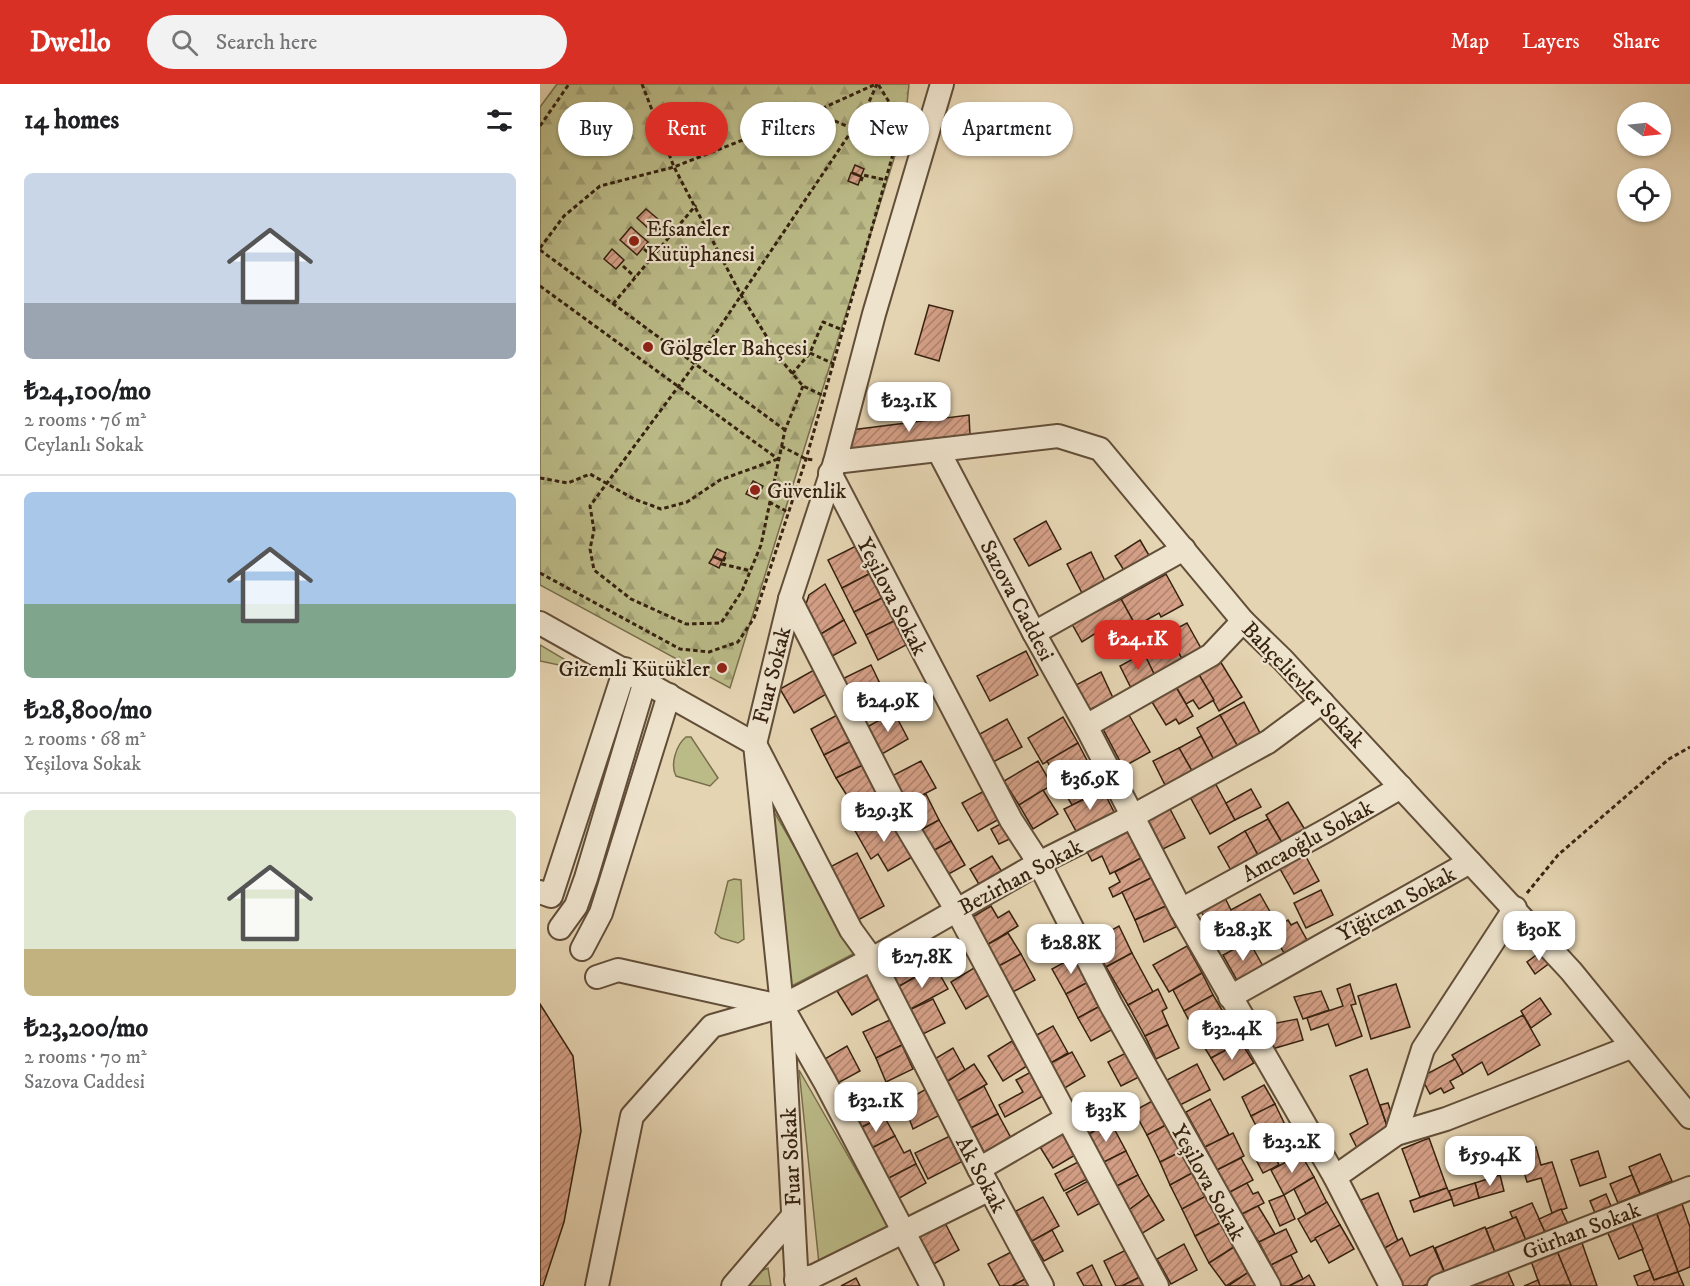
<!DOCTYPE html>
<meta charset="utf-8">
<style>
body{margin:0;font-family:"IM FELL DW Pica",serif;background:#f2f2f2;color:#202124;height:100vh;display:flex;flex-direction:column;font-size:22px;white-space:nowrap}
*{box-sizing:border-box;margin:0}
p{font-size:20px;color:#757577}
.icon{flex:none;width:33px;height:33px;fill:none;stroke:currentColor;stroke-width:2;stroke-linecap:round;stroke-linejoin:round}
.map{position:relative;flex:1;overflow:hidden}
.panel{display:flex;flex-direction:column;background:#fff;width:540px}
.panel>*{flex:none}
.hud{position:absolute;left:18px;top:18px;width:570px;height:54px;display:flex;gap:12px}
.needle{width:39px;rotate:105deg}
.buttons{position:absolute;left:1077px;top:18px;display:grid;gap:12px}
.buttons a{display:grid;place-items:center;width:54px;height:54px;border-radius:50%;background:#fff;box-shadow:0 2px 4px #0004;font-size:30px}
.price{position:absolute;translate:-50% -51px;padding:0 14px;border-radius:12px;background:#fff;color:#222;font-size:20px;line-height:39px;filter:drop-shadow(0 2px 3px #0008)}
.price::after{content:'';position:absolute;left:50%;top:36px;width:18px;height:14px;margin-left:-9px;background:inherit;clip-path:polygon(0 0,100% 0,50% 100%)}
.price.selected{background:#d93025;color:#fff}
ul{padding:0;list-style:none}
li{display:grid;align-content:center;gap:12px;height:318px;padding:0 24px}
li+li{border-top:2px solid #e0e0e0}
li span{display:grid;place-items:center;height:186px;border-radius:9px;color:#555}
li>.icon{margin-inline-start:auto}
span .icon{width:108px;height:108px;fill:#fffc;stroke-width:1}
li b{font-size:26px}
h2{display:flex;justify-content:space-between;align-items:center;height:72px;padding:0 24px;font-size:26px}
.chip{padding:0 21px;border-radius:27px;background:#fff;box-shadow:0 2px 4px #0004;font-size:21px;line-height:54px}
.chip.selected{background:#d93025;color:#fff}
header{display:flex;align-items:center;gap:36px;box-sizing:border-box;height:84px;padding:0 30px;background:#d93025;color:#fff}
header strong{font-size:28px}
nav{display:flex;gap:33px;margin-inline-start:auto;font-size:21px}
.search{width:420px;height:54px;background:#f2f2f2;display:flex;align-items:center;gap:15px;box-sizing:border-box;padding:0 21px;border-radius:33px;color:#757577;font-size:22px}
main{display:flex;flex:1;min-height:0}
.map>svg:first-child{display:block}
.green{fill:#bb8;stroke:#786e4c;stroke-width:1.5}
.forest{fill:url(#forest-firs);stroke:#786e4c;stroke-width:1.5}
.building{fill:url(#building-hatch);stroke:#362210;stroke-width:1.5}
.lines{fill:none;stroke-linecap:round;stroke-linejoin:round}
.minor-casing{stroke:#624e38;stroke-width:26}
.path{stroke:#362210;stroke-width:3;stroke-dasharray:4.5 3;stroke-linecap:butt}
.minor{stroke:#eee3cd;stroke-width:22}
.poi-dot{fill:#8f2418;stroke:#eee3cd;stroke-width:2}
.labels{text-anchor:middle;stroke-width:4.5;stroke-linejoin:round;paint-order:stroke}
.poi-label{font-size:22px;fill:#362210;stroke:#eee3cd;text-anchor:start}
.street-label{font-size:22px;fill:#362210;stroke:#eee3cd}
</style>
<header>
<strong>Dwello</strong>
<div class="search"><svg class="icon" aria-label="search" viewBox="0 0 24 24"><circle cx="10" cy="10" r="6"/><path d="M15 15l6 6"/></svg>Search here</div>
<nav><a>Map</a><a>Layers</a><a>Share</a></nav>
</header>
<main>
<section class="panel">
<h2>14 homes<svg class="icon" aria-label="filters" viewBox="0 0 24 24"><path d="M4 7h16M4 17h16"/><circle cx="9" cy="7" r="2"/><circle cx="15" cy="17" r="2"/></svg></h2>
<ul>
<li><span style="background:linear-gradient(#c9d6e8 70%,#9aa5b1 0)"><svg class="icon" aria-label="home" viewBox="0 0 24 24"><path d="M3 11l9-7 9 7M6 9v11h12V9"/></svg></span><div><b>₺24,100/mo</b><p>2 rooms · 76 m²</p><p>Ceylanlı Sokak</p></div></li>
<li><span style="background:linear-gradient(#a9c7e8 60%,#7fa58c 0)"><svg class="icon" aria-label="home" viewBox="0 0 24 24"><path d="M3 11l9-7 9 7M6 9v11h12V9"/></svg></span><div><b>₺28,800/mo</b><p>2 rooms · 68 m²</p><p>Yeşilova Sokak</p></div></li>
<li><span style="background:linear-gradient(#dfe7d0 75%,#c2b280 0)"><svg class="icon" aria-label="home" viewBox="0 0 24 24"><path d="M3 11l9-7 9 7M6 9v11h12V9"/></svg></span><div><b>₺23,200/mo</b><p>2 rooms · 70 m²</p><p>Sazova Caddesi</p></div></li>
</ul>
</section>
<div class="map">
<svg width="1150" height="1202" viewBox="0 0 1150 1202">
<defs>
<pattern id="forest-firs" width="22" height="20" patternUnits="userSpaceOnUse" patternTransform="scale(1.5)"><rect width="22" height="20" fill="#bb8"/><path d="M5 1l3.5 6h-7zM16 11l3.5 6h-7z" fill="#a1a074"/></pattern>
<pattern id="building-hatch" width="6" height="6" patternUnits="userSpaceOnUse" patternTransform="scale(1.5)"><rect width="6" height="6" fill="#d49f86"/><path d="M-1 1l2-2M0 6l6-6M5 7l2-2" fill="none" stroke="#ad816c"/></pattern>
</defs>
<rect width="100%" height="100%" fill="#e5d4b2"/>
<filter id="stains"><feTurbulence type="fractalNoise" baseFrequency=".00333" numOctaves="4"/><feColorMatrix values="0 0 0 0 .2 0 0 0 0 .09 0 0 0 0 .02 0 0 0 .5 -.17"/></filter>
<radialGradient id="worn" r=".72"><stop offset=".6" stop-color="#630" stop-opacity="0"/><stop offset="1" stop-color="#630" stop-opacity=".3"/></radialGradient>
<g class="green">
<polygon points="0,561 34,581 33,584 0,577"/>
<path d="M146,653H151L178,694L170,702L136,692C130,681 136,661 146,653Z"/>
<polygon points="233,726 315,869 248,904"/>
<polygon points="194,795 201,796 204,855 198,859 181,854 175,849 188,797"/>
<polygon points="259,986 351,1147 279,1180"/>
<polygon points="228,1184 231,1202 209,1202 221,1187"/>
</g>
<polygon class="forest" points="17,0 369,0 365,39 190,604 0,501 0,23"/>
<g class="building">
<polygon points="315,81 324,85 321,92 312,88"/>
<polygon points="311,89 321,93 318,101 308,97"/>
<polygon points="106,125 118,135 109,145 97,134"/>
<polygon points="91,143 108,158 97,171 80,156"/>
<polygon points="72,165 84,176 76,185 64,175"/>
<polygon points="389,221 413,227 399,277 375,270"/>
<polygon points="429,331 430,351 306,367 311,346"/>
<polygon points="213,397 223,402 217,415 206,410"/>
<polygon points="506,437 521,465 489,482 474,455"/>
<polygon points="600,456 610,473 585,488 575,472"/>
<polygon points="316,462 329,490 302,504 288,476"/>
<polygon points="177,465 186,469 183,476 173,472"/>
<polygon points="551,468 565,497 542,509 527,480"/>
<polygon points="173,473 182,477 179,484 169,479"/>
<polygon points="329,490 342,514 314,528 302,504"/>
<polygon points="626,490 643,521 621,533 619,529 596,542 581,515"/>
<polygon points="285,500 304,536 276,553 263,529 269,511"/>
<polygon points="342,514 354,537 326,551 314,528"/>
<polygon points="581,515 593,537 564,554 559,547 542,558 532,540"/>
<polygon points="304,536 316,559 287,575 276,553"/>
<polygon points="354,537 366,561 338,576 326,551"/>
<polygon points="647,539 662,566 643,577 628,549"/>
<polygon points="628,549 643,577 615,592 601,564"/>
<polygon points="486,567 498,591 450,617 437,592"/>
<polygon points="604,569 615,592 591,604 580,582"/>
<polygon points="680,577 702,613 679,627 658,589"/>
<polygon points="331,581 344,608 314,623 300,596"/>
<polygon points="274,586 288,609 254,629 240,605"/>
<polygon points="561,588 573,614 549,626 536,601"/>
<polygon points="658,589 674,616 659,625 653,616 646,620 636,603"/>
<polygon points="636,603 653,632 639,640 636,635 626,641 612,618"/>
<polygon points="704,618 721,651 698,663 680,631"/>
<polygon points="354,628 368,655 342,670 327,643"/>
<polygon points="299,630 313,656 284,671 271,645"/>
<polygon points="589,631 610,668 583,683 563,645"/>
<polygon points="680,631 698,663 674,676 657,644"/>
<polygon points="523,633 538,659 503,680 488,654"/>
<polygon points="467,635 482,663 453,678 438,651"/>
<polygon points="661,652 674,676 652,687 639,664"/>
<polygon points="313,656 325,680 296,694 284,671"/>
<polygon points="538,659 550,682 519,699 507,677"/>
<polygon points="639,664 652,687 625,701 613,677"/>
<polygon points="381,677 396,704 365,720 350,693"/>
<polygon points="498,677 512,701 479,721 464,697"/>
<polygon points="325,680 349,725 323,737 296,694"/>
<polygon points="550,682 563,706 532,721 519,699"/>
<polygon points="674,697 695,736 670,750 649,711"/>
<polygon points="711,705 721,723 695,736 686,719"/>
<polygon points="446,706 461,734 438,747 422,719"/>
<polygon points="503,706 518,730 493,745 479,721"/>
<polygon points="563,706 575,730 537,749 524,725"/>
<polygon points="386,710 399,736 379,747 365,720"/>
<polygon points="748,718 767,749 744,762 726,731"/>
<polygon points="629,723 645,754 623,765 607,734"/>
<polygon points="332,732 341,747 355,739 374,772 348,787 338,770 331,775 313,743"/>
<polygon points="728,735 744,762 720,775 705,747"/>
<polygon points="399,736 411,757 391,768 379,747"/>
<polygon points="464,738 472,754 459,760 451,745"/>
<polygon points="588,745 603,773 570,790 562,772 552,777 546,766"/>
<polygon points="705,747 720,775 693,790 678,763"/>
<polygon points="411,757 425,781 405,792 391,768"/>
<polygon points="317,769 344,822 318,836 290,783"/>
<polygon points="764,769 779,797 754,810 739,783"/>
<polygon points="452,772 462,788 440,802 430,785"/>
<polygon points="603,773 613,793 573,813 569,804 580,798 575,788"/>
<polygon points="613,793 626,822 595,836 582,808"/>
<polygon points="781,806 793,831 766,844 754,819"/>
<polygon points="720,810 733,833 698,852 694,844 676,854 661,827 685,814 691,826"/>
<polygon points="451,822 458,834 469,827 478,842 445,862 429,835"/>
<polygon points="626,822 636,843 604,858 595,836"/>
<polygon points="748,836 751,841 757,838 768,858 745,871 731,845"/>
<polygon points="579,842 592,869 566,883 552,857"/>
<polygon points="468,849 481,870 457,883 445,862"/>
<polygon points="709,857 724,884 698,898 683,871"/>
<polygon points="647,862 662,889 629,908 613,881"/>
<polygon points="369,865 382,889 356,904 342,880"/>
<polygon points="1003,866 1011,878 995,890 987,878"/>
<polygon points="592,869 613,908 588,921 566,883"/>
<polygon points="481,870 495,896 471,909 457,883"/>
<polygon points="536,872 550,897 526,910 512,885"/>
<polygon points="395,882 408,905 367,927 356,904"/>
<polygon points="434,884 449,911 426,925 411,898"/>
<polygon points="327,889 342,913 312,931 297,907"/>
<polygon points="662,889 673,911 644,927 633,906"/>
<polygon points="550,897 562,921 538,934 526,910"/>
<polygon points="810,900 816,920 811,921 822,952 796,962 788,940 771,946 767,934 803,922 797,905"/>
<polygon points="856,900 870,943 831,955 818,912"/>
<polygon points="618,905 627,924 622,927 628,941 605,952 588,921"/>
<polygon points="781,907 789,926 763,935 754,913"/>
<polygon points="673,911 685,931 655,948 644,927"/>
<polygon points="1000,914 1011,930 991,944 981,927"/>
<polygon points="393,915 405,939 379,952 367,927"/>
<polygon points="0,920 33,972 41,1047 24,1138 3,1202 0,1202"/>
<polygon points="562,921 575,944 551,957 538,934"/>
<polygon points="685,931 701,958 671,974 655,948"/>
<polygon points="983,931 1000,961 948,991 942,978 923,990 912,971"/>
<polygon points="757,935 763,956 732,965 721,942"/>
<polygon points="350,936 362,961 336,974 323,948"/>
<polygon points="628,941 639,964 616,975 605,952"/>
<polygon points="513,942 528,969 509,980 493,953"/>
<polygon points="472,957 487,982 463,997 448,972"/>
<polygon points="701,958 714,979 684,996 671,974"/>
<polygon points="362,961 373,985 346,998 336,974"/>
<polygon points="307,962 320,987 296,1000 283,976"/>
<polygon points="413,964 425,986 405,999 393,976"/>
<polygon points="532,968 545,992 523,1005 509,980"/>
<polygon points="588,968 601,992 581,1002 568,978"/>
<polygon points="915,975 923,990 910,997 914,1004 904,1009 901,1004 890,1010 881,993"/>
<polygon points="434,980 447,1000 416,1018 405,999"/>
<polygon points="657,980 670,1006 640,1021 627,996"/>
<polygon points="827,985 848,1045 817,1064 810,1050 828,1040 810,992"/>
<polygon points="491,988 503,1012 465,1033 459,1021 483,1008 476,996"/>
<polygon points="724,1001 735,1020 711,1032 702,1013"/>
<polygon points="444,1002 458,1030 431,1044 416,1018"/>
<polygon points="388,1004 400,1031 373,1045 363,1018"/>
<polygon points="332,1007 344,1032 318,1045 307,1020"/>
<polygon points="670,1015 689,1051 665,1063 646,1028"/>
<polygon points="614,1016 626,1041 607,1051 594,1027"/>
<polygon points="552,1018 565,1040 546,1052 533,1029"/>
<polygon points="848,1019 854,1037 848,1045 840,1021"/>
<polygon points="735,1020 748,1047 725,1059 711,1032"/>
<polygon points="458,1030 471,1054 444,1068 431,1044"/>
<polygon points="344,1032 355,1052 328,1066 318,1045"/>
<polygon points="570,1037 586,1067 562,1079 546,1052"/>
<polygon points="626,1041 640,1068 620,1078 607,1051"/>
<polygon points="524,1049 537,1070 513,1084 500,1063"/>
<polygon points="693,1049 704,1072 677,1086 665,1063"/>
<polygon points="412,1051 425,1076 388,1095 375,1069"/>
<polygon points="355,1052 364,1069 370,1066 376,1080 345,1096 328,1066"/>
<polygon points="889,1054 907,1104 880,1113 862,1065"/>
<polygon points="732,1055 740,1070 735,1073 739,1081 723,1089 711,1066"/>
<polygon points="996,1063 1001,1081 1012,1078 1027,1124 1012,1129 1001,1094 987,1098 978,1069"/>
<polygon points="586,1067 598,1091 575,1103 562,1079"/>
<polygon points="1058,1067 1066,1093 1040,1102 1031,1076"/>
<polygon points="640,1068 643,1068 654,1088 630,1101 620,1078"/>
<polygon points="761,1070 774,1093 744,1111 731,1086"/>
<polygon points="1120,1070 1132,1097 1100,1110 1089,1083"/>
<polygon points="701,1074 713,1096 688,1109 677,1086"/>
<polygon points="540,1077 549,1094 524,1107 515,1090"/>
<polygon points="376,1080 386,1099 356,1116 345,1096"/>
<polygon points="654,1088 666,1112 642,1125 630,1101"/>
<polygon points="598,1091 609,1111 589,1126 575,1103"/>
<polygon points="960,1091 964,1107 939,1114 935,1099"/>
<polygon points="1092,1091 1100,1110 1078,1119 1070,1100"/>
<polygon points="774,1093 787,1119 766,1130 754,1105"/>
<polygon points="550,1096 562,1118 538,1131 526,1109"/>
<polygon points="707,1099 713,1110 718,1108 724,1119 700,1131 688,1109"/>
<polygon points="935,1099 939,1114 914,1122 909,1107"/>
<polygon points="907,1104 912,1115 874,1128 870,1117"/>
<polygon points="838,1109 858,1157 843,1165 821,1116"/>
<polygon points="1066,1110 1071,1122 1055,1129 1050,1117"/>
<polygon points="609,1111 624,1136 601,1150 589,1126"/>
<polygon points="744,1111 755,1135 740,1142 729,1117"/>
<polygon points="666,1112 680,1139 655,1152 642,1125"/>
<polygon points="503,1113 519,1142 492,1157 476,1127"/>
<polygon points="1141,1117 1150,1143 1150,1183 1138,1188 1116,1128"/>
<polygon points="787,1118 800,1141 771,1158 758,1135"/>
<polygon points="992,1119 1006,1150 987,1159 976,1133 973,1135 970,1128"/>
<polygon points="718,1122 735,1150 719,1158 700,1131"/>
<polygon points="1021,1125 1028,1140 1006,1150 999,1135"/>
<polygon points="1116,1128 1138,1188 1114,1196 1091,1137"/>
<polygon points="976,1133 987,1159 956,1171 946,1145"/>
<polygon points="1091,1137 1103,1165 1079,1175 1067,1147"/>
<polygon points="405,1139 419,1166 390,1182 375,1154"/>
<polygon points="680,1139 694,1163 669,1179 655,1152"/>
<polygon points="800,1141 814,1165 789,1179 775,1154"/>
<polygon points="945,1143 956,1171 906,1192 895,1164"/>
<polygon points="746,1145 757,1168 731,1181 719,1158"/>
<polygon points="512,1146 523,1167 504,1177 492,1157"/>
<polygon points="862,1154 870,1172 893,1162 906,1192 883,1202 860,1202 843,1165"/>
<polygon points="1041,1156 1057,1202 1031,1202 1017,1167"/>
<polygon points="644,1160 657,1186 631,1200 617,1175"/>
<polygon points="694,1163 709,1188 686,1202 669,1179"/>
<polygon points="588,1165 602,1192 582,1202 576,1202 564,1177"/>
<polygon points="475,1166 489,1193 472,1202 460,1202 448,1180"/>
<polygon points="1017,1167 1031,1201 1000,1202 991,1177"/>
<polygon points="751,1171 763,1195 749,1202 742,1202 731,1181"/>
<polygon points="552,1181 562,1202 544,1202 537,1189"/>
<polygon points="967,1186 974,1202 932,1202"/>
<polygon points="1110,1186 1114,1196 1138,1188 1144,1202 1098,1202 1094,1192"/>
<polygon points="709,1188 716,1202 688,1202"/>
<polygon points="769,1191 775,1202 749,1202 763,1195"/>
<polygon points="602,1192 607,1202 582,1202"/>
<polygon points="489,1193 494,1202 472,1202"/>
<polygon points="316,1194 320,1202 301,1202"/>
<polygon points="998,1196 1000,1202 984,1202"/>
</g>
<g class="lines">
<g class="minor-casing">
<g id="minor">
<polyline points="398,366 494,549 546,642 641,826 795,1093 851,1202"/>
<polyline points="295,378 518,352 560,365 703,537 743,576 1031,887 1150,1033"/>
<polyline points="290,389 471,736 499,779 571,921 729,1202"/>
<polyline points="250,515 364,738 416,825 617,1202"/>
<polyline points="0,539 215,660 311,846 332,875 439,1085 502,1202"/>
<polyline points="494,549 644,465"/>
<polyline points="546,642 671,571 703,537"/>
<polyline points="0,808 11,812 85,585"/>
<polyline points="641,826 787,746 861,703"/>
<polyline points="20,844 36,822 46,794 105,597"/>
<polyline points="42,865 61,829 129,611"/>
<polyline points="57,893 78,886 240,922"/>
<polyline points="690,913 930,778"/>
<polyline points="244,926 285,998 392,1202"/>
<polyline points="856,1050 883,965 975,824"/>
<polyline points="439,1085 527,1034"/>
<polyline points="795,1093 856,1050 906,1035 1091,963"/>
<polyline points="256,1196 274,1192 450,1105"/>
<polyline points="57,1202 92,1032 172,942 242,922 332,875 499,779 593,732 728,658 782,618"/>
<polyline points="193,1202 253,1132"/>
<polyline points="257,1202 242,922 215,660 250,515 295,378 334,230 402,0"/>
<polyline points="899,1202 1150,1104"/>
</g>
</g>
<g class="path">
<polyline points="102,0 134,83 201,211 241,276 263,302 284,312"/>
<polyline points="274,28 355,63"/>
<polyline points="0,42 29,0"/>
<polyline points="321,97 323,91 346,96"/>
<polyline points="117,143 128,154"/>
<polyline points="0,164 24,132 60,102 134,83 274,28 336,0"/>
<polyline points="104,165 113,173"/>
<polyline points="0,166 245,346"/>
<polyline points="83,182 95,193"/>
<polyline points="0,202 238,375"/>
<polyline points="73,220 156,121"/>
<polyline points="270,269 294,280"/>
<polyline points="252,290 270,269 283,238 303,246"/>
<polyline points="263,302 245,346 221,461 202,507 181,539 146,540 91,515 54,486 50,465 54,446 50,422 155,280 325,27 337,0"/>
<polyline points="241,362 266,375 275,376"/>
<polyline points="0,394 28,399 50,390 94,415 121,425 147,418 180,396 238,375"/>
<polyline points="229,418 248,428"/>
<polyline points="185,473 182,480 211,487"/>
<polyline points="0,489 140,565 169,568 198,558 214,534 266,375 355,63 357,31 338,0"/>
<polyline points="987,809 1018,771 1129,675 1150,663"/>
</g>
<use href="#minor" class="minor"/>
</g>
<g class="poi-dot">
<circle cx="94" cy="157" r="6"/>
<circle cx="108" cy="263" r="6"/>
<circle cx="215" cy="406" r="6"/>
<circle cx="182" cy="584" r="6"/>
</g>
<g class="labels">
<g class="poi-label">
<text x="106" y="152">Efsaneler<tspan x="106" dy="25">Kütüphanesi</tspan></text>
<text x="120" y="271">Gölgeler Bahçesi</text>
<text x="227" y="414">Güvenlik</text>
<text x="170" y="592" text-anchor="end">Gizemli Kütükler</text>
</g>
<g class="street-label">
<text transform="translate(353 512) rotate(63)" y="8">Yeşilova Sokak</text>
<text transform="translate(478 516) rotate(62)" y="8">Sazova Caddesi</text>
<text transform="translate(231 591) rotate(-76)" y="8">Fuar Sokak</text>
<text transform="translate(764 600) rotate(46)" y="8">Bahçelievler Sokak</text>
<text transform="translate(767 756) rotate(-29)" y="8">Amcaoğlu Sokak</text>
<text transform="translate(480 792) rotate(-28)" y="8">Bezirhan Sokak</text>
<text transform="translate(856 819) rotate(-29)" y="8">Yiğitcan Sokak</text>
<text transform="translate(250 1073) rotate(-93)" y="8">Fuar Sokak</text>
<text transform="translate(442 1090) rotate(62)" y="8">Ak Sokak</text>
<text transform="translate(669 1098) rotate(61)" y="8">Yeşilova Sokak</text>
<text transform="translate(1041 1146) rotate(-21)" y="8">Gürhan Sokak</text>
</g>
</g>
<rect width="100%" height="100%" filter="url(#stains)"/>
<rect width="100%" height="100%" fill="url(#worn)"/>
</svg>
<div class="buttons">
<a><svg class="needle" viewBox="-14 -14 28 28"><path d="M0-13l5 13h-10z" fill="#e53935"/><path d="M0 13l5-13h-10z" fill="#757577"/></svg></a>
<a><svg class="icon" aria-label="locate" viewBox="0 0 24 24"><circle cx="12" cy="12" r="6"/><path d="M12 2v4M12 18v4M2 12h4M18 12h4"/></svg></a>
</div>
<b class="price" style="left:369px;top:349px">₺23.1K</b>
<b class="price selected" style="left:598px;top:587px">₺24.1K</b>
<b class="price" style="left:348px;top:649px">₺24.9K</b>
<b class="price" style="left:550px;top:727px">₺36.9K</b>
<b class="price" style="left:344px;top:759px">₺29.3K</b>
<b class="price" style="left:703px;top:878px">₺28.3K</b>
<b class="price" style="left:999px;top:878px">₺30K</b>
<b class="price" style="left:531px;top:891px">₺28.8K</b>
<b class="price" style="left:382px;top:905px">₺27.8K</b>
<b class="price" style="left:692px;top:977px">₺32.4K</b>
<b class="price" style="left:336px;top:1049px">₺32.1K</b>
<b class="price" style="left:566px;top:1059px">₺33K</b>
<b class="price" style="left:752px;top:1090px">₺23.2K</b>
<b class="price" style="left:950px;top:1103px">₺59.4K</b>
<div class="hud">
<a class="chip">Buy</a>
<a class="chip selected">Rent</a>
<a class="chip">Filters</a>
<a class="chip">New</a>
<a class="chip">Apartment</a>
</div>
</div>
</main>
